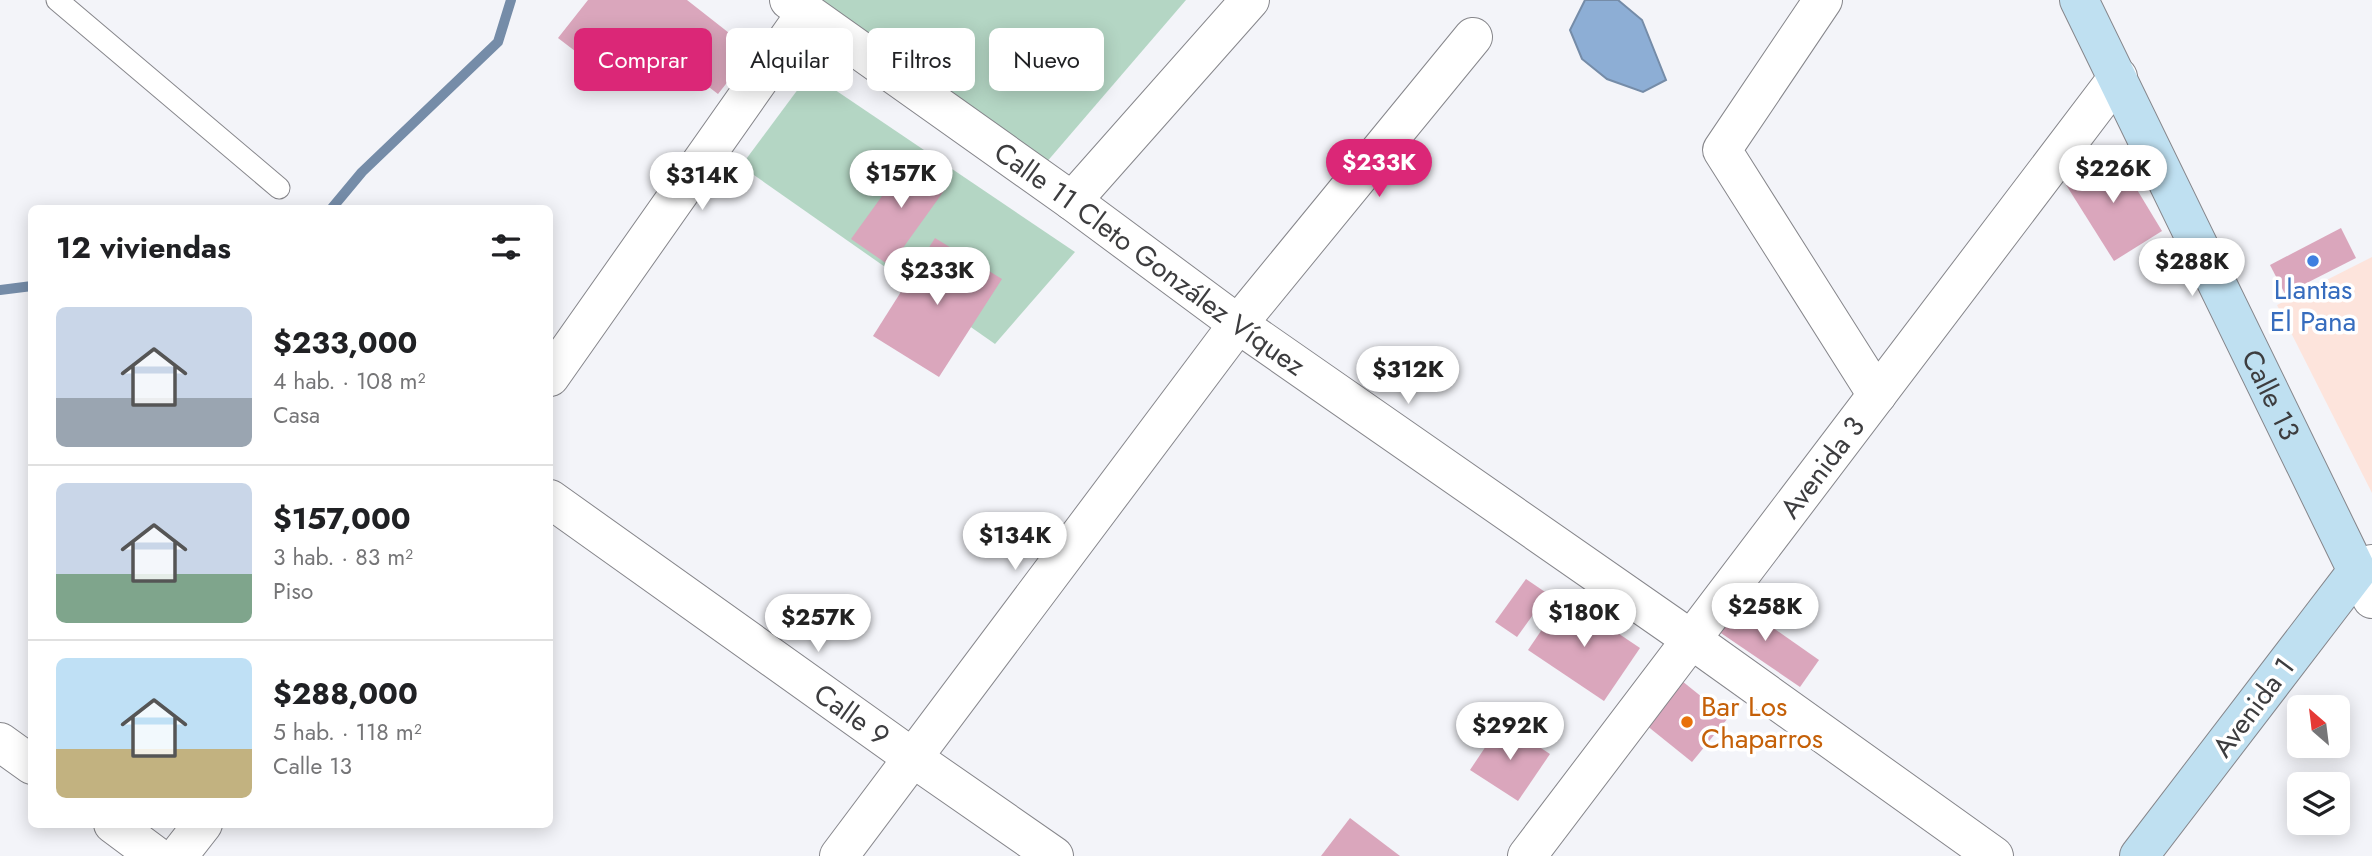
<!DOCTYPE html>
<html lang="es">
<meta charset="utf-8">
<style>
body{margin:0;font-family:Jost,sans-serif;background:#f6f6f6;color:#202124;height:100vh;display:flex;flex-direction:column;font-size:26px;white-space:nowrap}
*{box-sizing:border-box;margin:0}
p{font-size:23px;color:#757577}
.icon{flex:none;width:38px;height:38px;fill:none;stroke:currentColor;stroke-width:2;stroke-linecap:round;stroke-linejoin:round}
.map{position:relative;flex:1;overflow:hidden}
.sheet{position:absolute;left:28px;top:205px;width:525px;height:623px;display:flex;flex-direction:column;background:#fff;border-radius:10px;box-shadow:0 4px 18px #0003}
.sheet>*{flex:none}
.guide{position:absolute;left:574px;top:28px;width:665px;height:63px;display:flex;gap:14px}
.needle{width:46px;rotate:332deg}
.fabs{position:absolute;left:2287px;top:695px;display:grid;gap:14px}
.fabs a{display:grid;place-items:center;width:63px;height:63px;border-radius:10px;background:#fff;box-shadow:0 4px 18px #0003;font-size:35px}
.price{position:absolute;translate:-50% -60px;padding:0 16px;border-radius:24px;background:#fff;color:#222;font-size:23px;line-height:46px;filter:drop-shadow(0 2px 4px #0008)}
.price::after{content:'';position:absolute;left:50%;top:42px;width:21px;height:16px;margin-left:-10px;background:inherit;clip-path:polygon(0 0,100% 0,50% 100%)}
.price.selected{background:#db2777;color:#fff}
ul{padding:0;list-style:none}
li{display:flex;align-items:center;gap:21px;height:175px;padding:0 28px}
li+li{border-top:2px solid #e0e0e0}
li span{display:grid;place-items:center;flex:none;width:196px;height:140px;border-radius:10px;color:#555}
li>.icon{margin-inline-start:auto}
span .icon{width:84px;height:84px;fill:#fffc;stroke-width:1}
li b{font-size:30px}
h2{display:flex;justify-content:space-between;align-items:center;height:84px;padding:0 28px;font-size:30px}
.tag{padding:0 24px;border-radius:10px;background:#fff;box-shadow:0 4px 18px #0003;font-size:24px;line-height:63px}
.tag.selected{background:#db2777;color:#fff}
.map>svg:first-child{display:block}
.commercial{fill:#fde4dc}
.green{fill:#b4d6c4}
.water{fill:#8daed5;stroke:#758ca8;stroke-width:2}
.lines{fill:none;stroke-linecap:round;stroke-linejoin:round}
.stream{stroke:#758ca8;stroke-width:10}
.building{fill:#daa6bc}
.lane-casing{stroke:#86868b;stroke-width:23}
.street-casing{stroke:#86868b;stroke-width:40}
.secondary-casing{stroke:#86868b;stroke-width:40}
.lane{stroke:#fff;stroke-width:21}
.street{stroke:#fff;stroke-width:38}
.secondary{stroke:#bfe0f1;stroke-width:38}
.shop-dot{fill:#3f7fe0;stroke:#fff;stroke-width:2.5}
.food-dot{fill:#e8710a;stroke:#fff;stroke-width:2.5}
.labels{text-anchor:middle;stroke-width:7;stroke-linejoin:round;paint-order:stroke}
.street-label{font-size:28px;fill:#3d3d3f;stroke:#fff}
.shop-label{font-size:28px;fill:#366cbe;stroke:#fff}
.food-label{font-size:28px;fill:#c56008;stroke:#fff;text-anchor:start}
</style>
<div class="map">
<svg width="2372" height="856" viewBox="0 0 2372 856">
<rect width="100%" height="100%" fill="#f3f4f9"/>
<polygon class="commercial" points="2372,257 2372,493 2277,305"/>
<g class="green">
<polygon points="810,0 1186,0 1045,164"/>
<polygon points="810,73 1075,252 995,344 741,166"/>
</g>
<polygon class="water" points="1585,0 1618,0 1642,20 1666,80 1643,92 1607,79 1582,59 1570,30"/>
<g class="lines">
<g class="stream">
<polyline points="332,208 362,172 498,42 511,0"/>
<polyline points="0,290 32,286"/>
</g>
</g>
<g class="building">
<polygon points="588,0 687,0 752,51 718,94 637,32 605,74 558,38"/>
<polygon points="2113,150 2162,231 2114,261 2063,180"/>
<polygon points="913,153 951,181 890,266 851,239"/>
<polygon points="2341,228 2356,258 2285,294 2270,265"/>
<polygon points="935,238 1002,279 939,377 873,336"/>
<polygon points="1526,579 1548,594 1517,637 1495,622"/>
<polygon points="1564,597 1640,648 1604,701 1528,650"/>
<polygon points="1732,599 1819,660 1800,687 1712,627"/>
<polygon points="1682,681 1728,718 1692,762 1646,725"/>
<polygon points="1502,722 1550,754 1518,801 1470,770"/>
<polygon points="1350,818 1400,856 1321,856"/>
</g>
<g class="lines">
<g class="lane-casing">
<polyline id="lane" points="57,0 279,188"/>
</g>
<g class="street-casing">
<g id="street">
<path id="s1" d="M789,0L1072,201L1238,324L1692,640L1994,856"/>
<polyline points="1823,0 1722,150 1877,395"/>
<polyline points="1072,201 1250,0"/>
<polyline points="550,377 806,13"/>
<path id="s2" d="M550,499L913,758L1054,856"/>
<polyline points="2372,564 2357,571 2372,599"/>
<polyline points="0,742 32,765"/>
<polyline points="113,824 156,856"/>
<polyline points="178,856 203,824"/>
<polyline points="839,856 1238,324 1473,37"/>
<path id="s3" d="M1527,856L2118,77"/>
</g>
</g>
<g class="secondary-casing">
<g id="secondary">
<path id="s4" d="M2079,0L2357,571L2139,856"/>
</g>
</g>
<use href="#lane" class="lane"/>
<use href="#street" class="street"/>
<use href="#secondary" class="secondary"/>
</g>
<circle class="shop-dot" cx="2313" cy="261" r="7"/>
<circle class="food-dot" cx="1687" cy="722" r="7"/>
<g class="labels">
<g class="street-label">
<text dy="10" stroke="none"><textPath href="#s1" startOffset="444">Calle 11 Cleto González Víquez</textPath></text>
<text dy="10" stroke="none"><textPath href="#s4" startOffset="439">Calle 13</textPath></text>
<text dy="10" stroke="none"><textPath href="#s3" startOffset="488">Avenida 3</textPath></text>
<text transform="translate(2253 707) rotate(-53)" y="10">Avenida 1</text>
<text dy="10" stroke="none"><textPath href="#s2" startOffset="371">Calle 9</textPath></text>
</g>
<g class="shop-label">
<text x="2313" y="299">Llantas<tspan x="2313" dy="32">El Pana</tspan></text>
</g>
<g class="food-label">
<text x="1701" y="716">Bar Los<tspan x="1701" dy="32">Chaparros</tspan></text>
</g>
</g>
</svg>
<div class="fabs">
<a><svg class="needle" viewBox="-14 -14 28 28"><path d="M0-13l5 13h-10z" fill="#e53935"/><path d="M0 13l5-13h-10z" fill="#757577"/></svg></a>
<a><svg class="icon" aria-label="layers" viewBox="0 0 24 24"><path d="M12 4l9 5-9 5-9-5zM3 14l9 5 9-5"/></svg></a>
</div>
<b class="price selected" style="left:1379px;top:199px">$233K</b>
<b class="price" style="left:2113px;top:205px">$226K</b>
<b class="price" style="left:901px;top:210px">$157K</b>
<b class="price" style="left:702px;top:212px">$314K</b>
<b class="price" style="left:2192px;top:298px">$288K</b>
<b class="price" style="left:937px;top:307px">$233K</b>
<b class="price" style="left:1408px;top:406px">$312K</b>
<b class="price" style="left:1015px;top:572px">$134K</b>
<b class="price" style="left:1765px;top:643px">$258K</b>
<b class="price" style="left:1584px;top:649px">$180K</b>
<b class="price" style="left:818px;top:654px">$257K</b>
<b class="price" style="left:1510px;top:762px">$292K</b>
<div class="guide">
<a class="tag selected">Comprar</a>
<a class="tag">Alquilar</a>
<a class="tag">Filtros</a>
<a class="tag">Nuevo</a>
</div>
<section class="sheet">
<h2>12 viviendas<svg class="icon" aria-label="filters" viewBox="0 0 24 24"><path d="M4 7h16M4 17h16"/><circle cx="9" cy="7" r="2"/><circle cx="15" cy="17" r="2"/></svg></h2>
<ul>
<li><span style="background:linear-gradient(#c9d6e8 65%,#9aa5b1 0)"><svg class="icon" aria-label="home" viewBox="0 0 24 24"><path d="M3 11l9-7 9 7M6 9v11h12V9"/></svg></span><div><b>$233,000</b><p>4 hab. · 108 m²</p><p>Casa</p></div></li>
<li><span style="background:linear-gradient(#c9d6e8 65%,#7fa58c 0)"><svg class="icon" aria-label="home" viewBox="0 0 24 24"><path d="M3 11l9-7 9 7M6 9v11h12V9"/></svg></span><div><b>$157,000</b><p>3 hab. · 83 m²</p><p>Piso</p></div></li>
<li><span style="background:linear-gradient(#bfe0f5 65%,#c2b280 0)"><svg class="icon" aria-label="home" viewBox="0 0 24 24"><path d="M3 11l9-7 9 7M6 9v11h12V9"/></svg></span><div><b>$288,000</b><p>5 hab. · 118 m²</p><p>Calle 13</p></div></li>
</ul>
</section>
</div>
